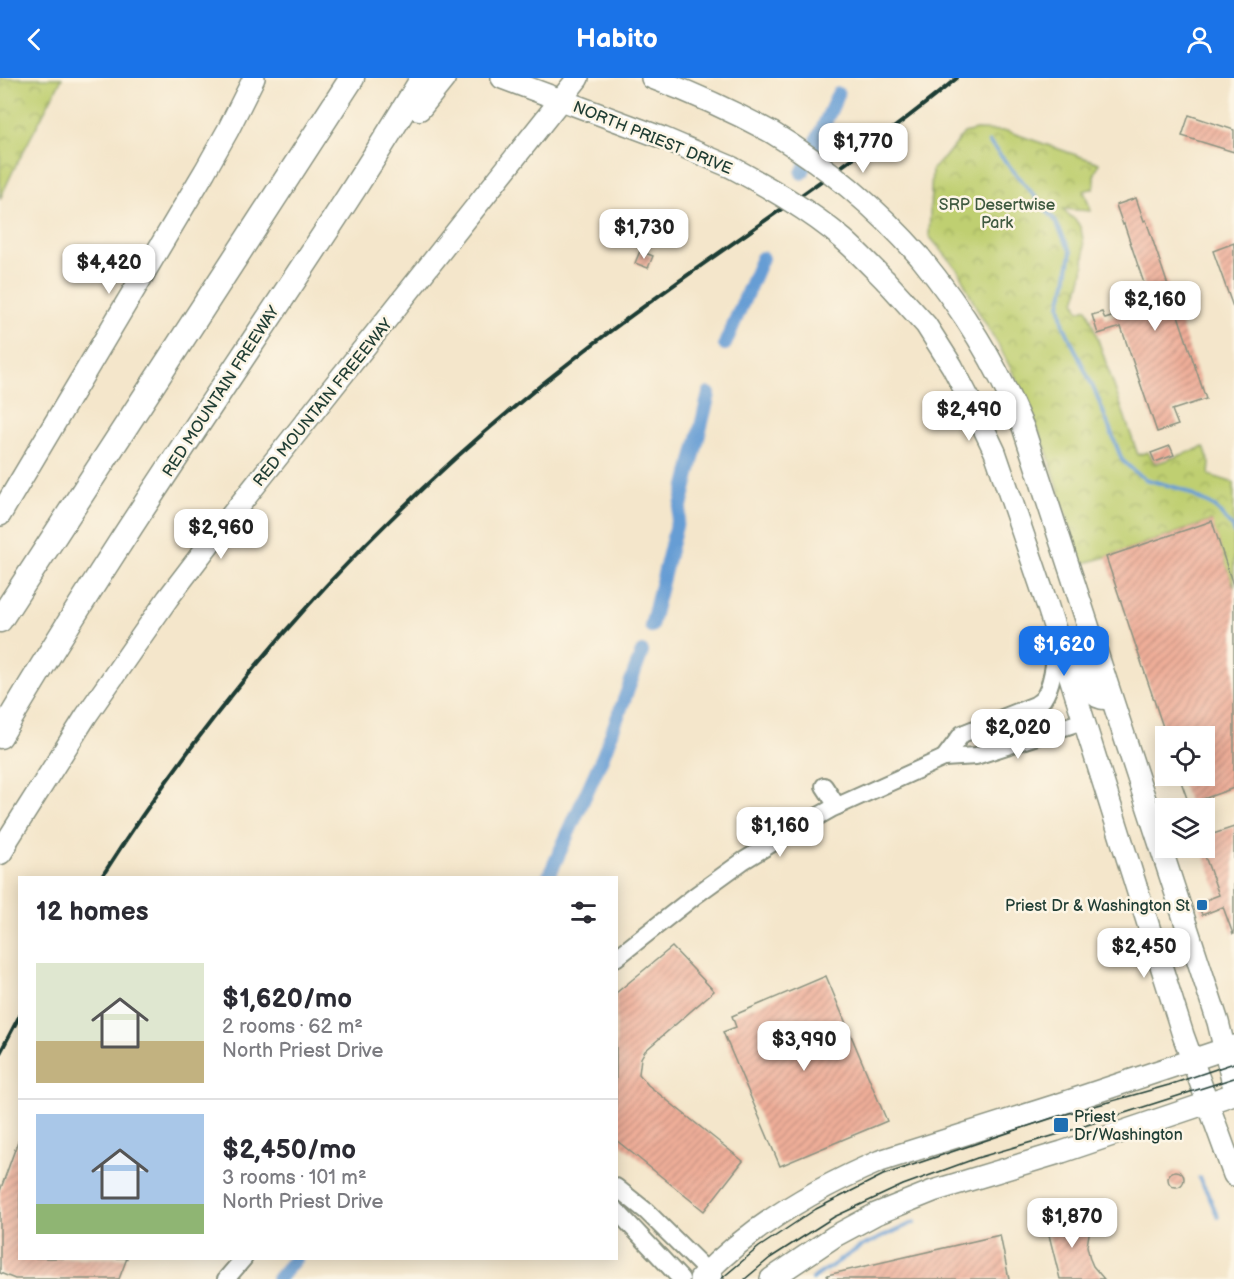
<!DOCTYPE html>
<meta charset="utf-8">
<style>
body{margin:0;font-family:"Balsamiq Sans",sans-serif;background:#f2f2f3;color:#2b2b33;height:100vh;display:flex;flex-direction:column;font-size:22px;white-space:nowrap}
*{box-sizing:border-box;margin:0}
p{font-size:20px;color:#7c7c81}
.icon{flex:none;width:33px;height:33px;fill:none;stroke:currentColor;stroke-width:2;stroke-linecap:round;stroke-linejoin:round}
.map{position:relative;flex:1;overflow:hidden}
.sheet{position:absolute;left:18px;top:798px;width:600px;height:384px;display:flex;flex-direction:column;background:#fff;border-radius:0px;box-shadow:0 3px 15px #0003}
.sheet>*{flex:none}
.controls{position:absolute;left:1155px;top:648px;display:grid;gap:12px}
.controls a{display:grid;place-items:center;width:60px;height:60px;border-radius:0px;background:#fff;box-shadow:0 3px 15px #0003;font-size:30px}
.price{position:absolute;translate:-50% -51px;padding:0 14px;border-radius:12px;background:#fff;color:#222;font-size:20px;line-height:39px;filter:drop-shadow(0 2px 3px #0008)}
.price::after{content:'';position:absolute;left:50%;top:36px;width:18px;height:14px;margin-left:-9px;background:inherit;clip-path:polygon(0 0,100% 0,50% 100%)}
.price.on{background:#1a73e8;color:#fff}
ul{padding:0;list-style:none}
li{display:flex;align-items:center;gap:18px;height:150px;padding:0 18px}
li+li{border-top:2px solid #e1e1e2}
li span{display:grid;place-items:center;flex:none;width:168px;height:120px;border-radius:0px;color:#555}
li>.icon{margin-inline-start:auto}
span .icon{width:72px;height:72px;fill:#fffc;stroke-width:1}
li b{font-size:26px}
h2{display:flex;justify-content:space-between;align-items:center;height:72px;padding:0 18px;font-size:26px}
header{display:flex;justify-content:space-between;align-items:center;height:78px;padding:0 18px;background:#1a73e8;color:#fff;font-size:27px;font-weight:700}
.map>svg:first-child{display:block}
.park{fill:url(#park-crowns);stroke:#6f8652;stroke-width:1.5}
.lines{fill:none;stroke-linecap:round;stroke-linejoin:round}
.stream{stroke:#669dd4;stroke-width:4}
.canal{stroke:#669dd4;stroke-width:14}
.building{fill:url(#building-hatch)}
.minor-casing{stroke:#8a9280;stroke-width:20}
.major-casing{stroke:#8a9280;stroke-width:24}
.highway-casing{stroke:#8a9280;stroke-width:27}
.minor{stroke:#fff;stroke-width:16}
.major{stroke:#fff;stroke-width:21}
.highway{stroke:#fff;stroke-width:24}
.tram{stroke:#1f3d34;stroke-width:1.5}
.rail{stroke:#1f3d34;stroke-width:4}
.major-bridge-casing{stroke:#8a9280;stroke-width:24;stroke-linecap:butt}
.major-bridge{stroke:#fff;stroke-width:21}
.poi-dot{fill:#1f6fb2;stroke:#fcf5e5;stroke-width:2}
.labels{text-anchor:middle;stroke-width:5;stroke-linejoin:round;paint-order:stroke}
.street-label{font-size:16px;fill:#1f3d34;stroke:#fcf5e5}
.park-label{font-size:16px;fill:#3f5a40;stroke:#fcf5e5}
.poi-label{font-size:16px;fill:#1f3d34;stroke:#fcf5e5;text-anchor:end}
</style>
<header><svg class="icon" aria-label="back" viewBox="0 0 24 24"><path d="M15 5l-7 7 7 7"/></svg>Habito<svg class="icon" aria-label="person" viewBox="0 0 24 24"><circle cx="12" cy="8" r="4"/><path d="M4 21q1-7 8-7t8 7"/></svg></header>
<div class="map">
<svg width="1234" height="1201" viewBox="0 0 1234 1201">
<defs>
<pattern id="park-crowns" width="20" height="18" patternUnits="userSpaceOnUse" patternTransform="scale(1.5)"><rect width="20" height="18" fill="#bfcf71"/><path d="M2 6a3 3 0 1 1 6 0M12 15a3 3 0 1 1 6 0" fill="none" stroke="#9ba95e"/></pattern>
<pattern id="building-hatch" width="6" height="6" patternUnits="userSpaceOnUse" patternTransform="scale(1.5)"><rect width="6" height="6" fill="#efae99"/><path d="M-1 1l2-2M0 6l6-6M5 7l2-2" fill="none" stroke="#c18f7e"/></pattern>
</defs>
<rect width="100%" height="100%" fill="#fcf5e5"/>
<filter id="ink" filterUnits="userSpaceOnUse"><feTurbulence type="fractalNoise" baseFrequency=".0167" numOctaves="2"/><feDisplacementMap in="SourceGraphic" scale="12" xChannelSelector="R" yChannelSelector="G"/><feConvolveMatrix kernelMatrix="1 2 1 2 8 2 1 2 1" color-interpolation-filters="sRGB"/></filter>
<filter id="wash" filterUnits="userSpaceOnUse"><feTurbulence type="fractalNoise" baseFrequency=".008" numOctaves="4" result="noise"/><feDisplacementMap in="SourceGraphic" scale="24" xChannelSelector="R" yChannelSelector="G"/><feGaussianBlur stdDeviation="1.35" result="paint"/><feColorMatrix in="noise" values="0 0 0 0 0 0 0 0 0 0 0 0 0 0 0 0 0 1.4 0 .05"/><feComposite in="paint" operator="in"/></filter>
<g filter="url(#wash)">
<rect width="100%" height="100%" fill="#f4e6cb"/>
<g class="park">
<polygon points="0,0 62,0 12,95 0,121"/>
<path d="M976,52L1007,53L1099,85L1094,98V110L1084,113L1091,133L1063,131C1067,136 1072,139 1077,144C1081,148 1082,156 1083,162C1087,184 1082,202 1075,223L1079,233L1087,230L1138,377L1148,374L1155,386L1204,369L1210,385L1209,397L1234,405V510L1211,443L1106,479L1081,486L1047,374L1020,308L999,268L978,233L958,192L929,158L932,91L944,80L964,55Z"/>
</g>
<g class="lines">
<g class="stream">
<polyline points="989,64 1054,141 1071,174 1066,204 1060,226 1064,248 1097,318 1122,382 1134,393 1145,401 1181,411 1215,429 1233,450 1234,455"/>
<polyline points="1199,1100 1208,1116 1218,1139"/>
<polyline points="812,1201 860,1169 915,1144"/>
</g>
<g class="canal">
<polyline points="802,95 838,16"/>
<polyline points="725,266 762,180"/>
<polyline points="651,548 709,316"/>
<polyline points="548,800 603,678 642,574"/>
<polyline points="278,1201 296,1180"/>
</g>
</g>
<g id="blocks">
<g class="building">
<polygon points="1189,37 1234,52 1234,74 1182,58"/>
<polygon points="1136,120 1144,143 1146,142 1206,321 1172,332 1178,347 1157,354 1121,249 1098,256 1092,237 1102,234 1105,241 1151,226 1124,146 1123,147 1116,127"/>
<polygon points="1234,165 1234,229 1233,229 1213,173"/>
<polygon points="640,173 653,178 648,190 635,185"/>
<polygon points="1170,368 1174,377 1155,384 1151,375"/>
<polygon points="1212,443 1234,510 1234,710 1189,726 1179,698 1204,698 1204,658 1166,658 1106,479"/>
<polygon points="1234,749 1234,856 1233,856 1223,829 1202,837 1198,825 1219,817 1202,770 1204,770 1204,759"/>
<polygon points="672,869 714,913 645,973 641,980 639,996 648,1007 743,1083 704,1133 616,1062 616,915"/>
<polygon points="826,898 887,1043 780,1088 723,954 736,949 732,938"/>
<polygon points="18,1063 20,1063 20,1180 127,1180 119,1201 15,1201 0,1195 0,1113"/>
<circle cx="1176" cy="1101" r="8"/>
<polygon points="1063,1134 1065,1145 1068,1144 1069,1146 1083,1143 1084,1149 1090,1150 1087,1168 1090,1181 1093,1188 1104,1201 1060,1201 1047,1149 1054,1147 1052,1136"/>
<polygon points="1000,1157 1009,1201 828,1201 827,1197"/>
</g>
</g>
</g>
<g filter="url(#ink)">
<use href="#blocks" fill-opacity="0" stroke="#8a9280" stroke-width="1.5"/>
<g class="lines">
<g class="minor-casing">
<g id="minor">
<path d="M944,680L962,656L1035,627C1038,625 1041,623 1043,621C1053,607 1055,580 1057,563"/>
<polyline points="824,708 837,728"/>
<polyline points="616,880 696,817 743,783 792,753 831,731 944,680 976,678 1083,643"/>
<polyline points="616,1109 646,1133 715,1201"/>
<polyline points="616,1132 681,1201"/>
<polyline points="226,1201 244,1180"/>
</g>
</g>
<g class="major-casing">
<g id="major">
<polyline points="502,0 663,60 731,89"/>
<path d="M652,0C693,15 732,33 771,54"/>
<path d="M920,179C964,233 996,285 1023,349L1218,944L1234,1010"/>
<polyline points="886,203 926,247 952,288 975,332 995,374 1047,526 1183,957 1234,1097"/>
<polyline points="0,437 205,93 228,52 254,0"/>
<path d="M1078,580C1082,591 1087,617 1101,620C1105,621 1108,620 1111,620"/>
<polyline points="5,766 86,638 168,520 226,444 578,0"/>
<path d="M700,1201C750,1149 814,1111 880,1083L1057,1027L1234,968"/>
<polyline points="771,1201 835,1158 876,1136 933,1113 1062,1074 1234,1016"/>
</g>
</g>
<g class="highway-casing">
<g id="highway">
<polyline points="419,30 443,0"/>
<polyline points="0,542 352,0"/>
<path d="M0,658C108,475 230,301 346,123C372,83 398,41 423,0"/>
<polyline points="0,774 5,766"/>
</g>
</g>
<use href="#minor" class="minor"/>
<use href="#major" class="major"/>
<use href="#highway" class="highway"/>
<g class="tram">
<polyline points="721,1201 759,1169 816,1131 883,1097 1052,1040 1169,1007 1234,985"/>
<polyline points="745,1201 770,1180 834,1139 903,1107 977,1080 1059,1056 1234,1000"/>
</g>
<g class="rail">
<path d="M101,800C230,597 393,420 584,273C706,179 838,98 957,0"/>
<polyline points="0,975 20,937"/>
</g>
<g class="major-bridge-casing">
<g id="major-bridge">
<path d="M771,54C827,88 877,130 920,179"/>
<path d="M731,89C770,110 809,132 843,161C858,174 872,189 886,203"/>
</g>
</g>
<use href="#major-bridge" class="major-bridge"/>
</g>
</g>
<g class="poi-dot">
<rect x="1196" y="821" width="12" height="12" rx="3"/>
<rect x="1053" y="1039" width="16" height="16" rx="3"/>
</g>
<g class="labels">
<g class="street-label">
<text transform="translate(653 59) rotate(22)" y="6">NORTH PRIEST DRIVE</text>
<text transform="translate(220 313) rotate(-57)" y="6">RED MOUNTAIN FREEWAY</text>
<text transform="translate(322 324) rotate(-51)" y="6">RED MOUNTAIN FREEEWAY</text>
</g>
<g class="park-label">
<text x="997" y="132">SRP Desertwise<tspan x="997" dy="18">Park</tspan></text>
</g>
<g class="poi-label">
<text x="1190" y="833">Priest Dr &amp; Washington St</text>
<text x="1074" y="1044" text-anchor="start">Priest<tspan x="1074" dy="18">Dr/Washington</tspan></text>
</g>
</g>
</svg>
<div class="controls">
<a><svg class="icon" aria-label="locate" viewBox="0 0 24 24"><circle cx="12" cy="12" r="6"/><path d="M12 2v4M12 18v4M2 12h4M18 12h4"/></svg></a>
<a><svg class="icon" aria-label="layers" viewBox="0 0 24 24"><path d="M12 4l9 5-9 5-9-5zM3 14l9 5 9-5"/></svg></a>
</div>
<b class="price" style="left:863px;top:96px">$1,770</b>
<b class="price" style="left:644px;top:182px">$1,730</b>
<b class="price" style="left:109px;top:217px">$4,420</b>
<b class="price" style="left:1155px;top:254px">$2,160</b>
<b class="price" style="left:969px;top:364px">$2,490</b>
<b class="price" style="left:221px;top:482px">$2,960</b>
<b class="price on" style="left:1064px;top:599px">$1,620</b>
<b class="price" style="left:1018px;top:682px">$2,020</b>
<b class="price" style="left:780px;top:780px">$1,160</b>
<b class="price" style="left:1144px;top:901px">$2,450</b>
<b class="price" style="left:804px;top:994px">$3,990</b>
<b class="price" style="left:1072px;top:1171px">$1,870</b>
<section class="sheet">
<h2>12 homes<svg class="icon" aria-label="filters" viewBox="0 0 24 24"><path d="M4 7h16M4 17h16"/><circle cx="9" cy="7" r="2"/><circle cx="15" cy="17" r="2"/></svg></h2>
<ul>
<li><span style="background:linear-gradient(#dfe7d0 65%,#c2b280 0)"><svg class="icon" aria-label="home" viewBox="0 0 24 24"><path d="M3 11l9-7 9 7M6 9v11h12V9"/></svg></span><div><b>$1,620/mo</b><p>2 rooms · 62 m²</p><p>North Priest Drive</p></div></li>
<li><span style="background:linear-gradient(#a9c7e8 75%,#8fb573 0)"><svg class="icon" aria-label="home" viewBox="0 0 24 24"><path d="M3 11l9-7 9 7M6 9v11h12V9"/></svg></span><div><b>$2,450/mo</b><p>3 rooms · 101 m²</p><p>North Priest Drive</p></div></li>
</ul>
</section>
</div>
